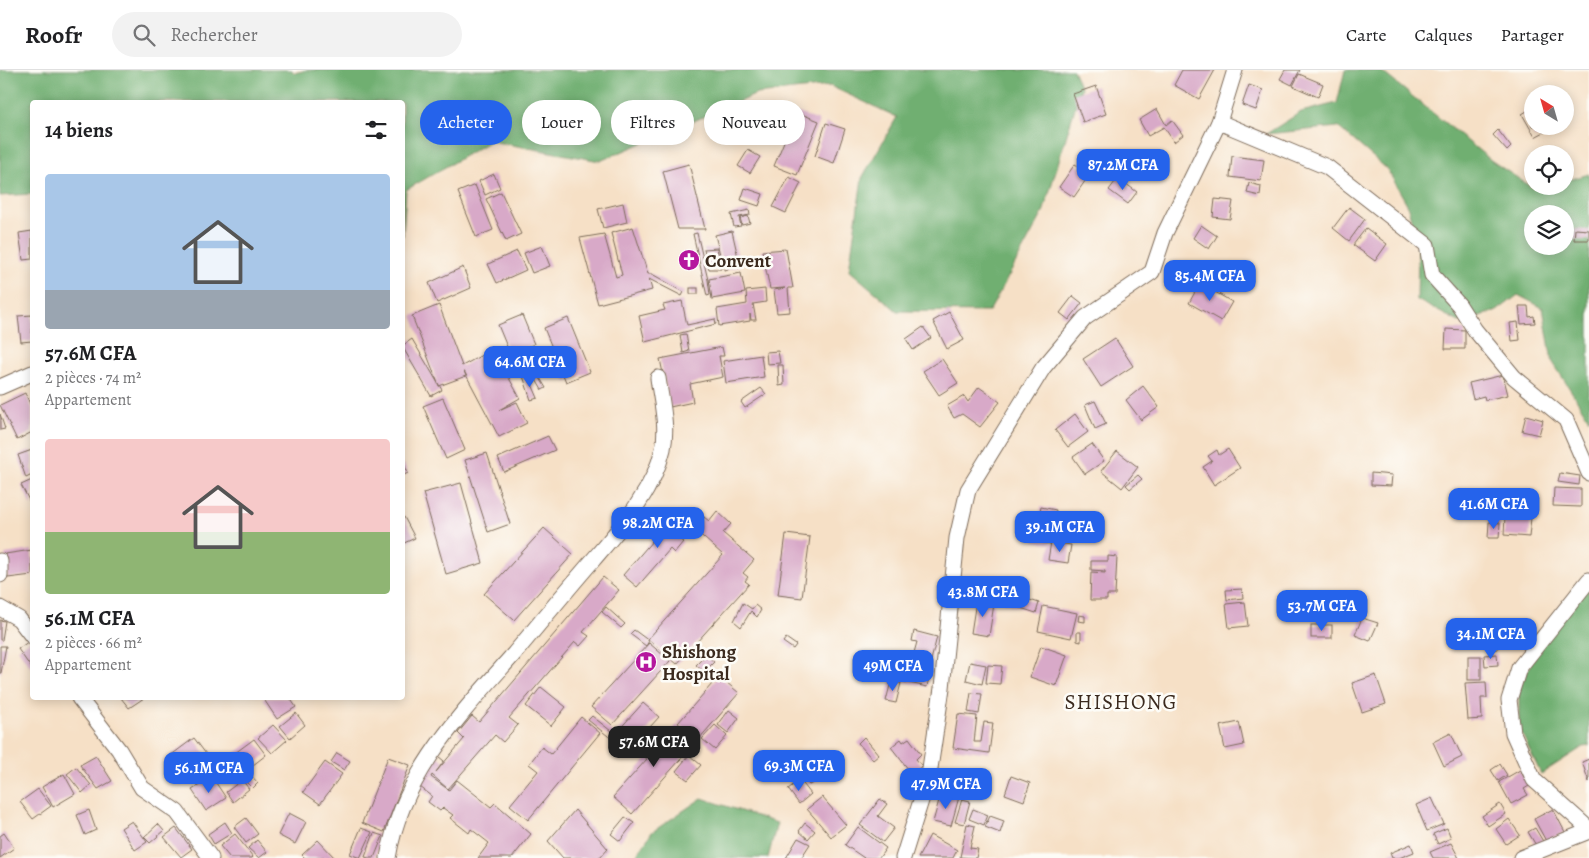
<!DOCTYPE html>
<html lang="fr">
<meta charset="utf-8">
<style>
body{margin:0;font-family:Alegreya,serif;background:#f2f2f2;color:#202124;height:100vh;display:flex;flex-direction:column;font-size:19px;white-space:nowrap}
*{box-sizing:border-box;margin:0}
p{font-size:16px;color:#757577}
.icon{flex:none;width:28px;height:28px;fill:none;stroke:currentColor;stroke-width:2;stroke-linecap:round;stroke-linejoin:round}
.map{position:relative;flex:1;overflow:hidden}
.side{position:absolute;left:30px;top:30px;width:375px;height:600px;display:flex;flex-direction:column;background:#fff;border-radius:5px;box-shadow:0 2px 12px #0003}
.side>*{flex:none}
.guide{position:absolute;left:420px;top:30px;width:475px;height:45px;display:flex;gap:10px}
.needle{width:32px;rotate:323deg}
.buttons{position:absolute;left:1524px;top:15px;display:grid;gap:10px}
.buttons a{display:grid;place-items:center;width:50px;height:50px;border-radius:50%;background:#fff;box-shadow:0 2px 12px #0003;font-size:25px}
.price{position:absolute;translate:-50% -42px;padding:0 11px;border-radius:10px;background:#2563eb;color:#fff;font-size:16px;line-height:32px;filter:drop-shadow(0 1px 2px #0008)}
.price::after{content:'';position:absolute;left:50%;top:30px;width:15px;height:11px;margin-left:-8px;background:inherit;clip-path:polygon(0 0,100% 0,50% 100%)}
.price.active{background:#222;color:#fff}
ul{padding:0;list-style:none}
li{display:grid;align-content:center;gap:10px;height:265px;padding:0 15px}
li span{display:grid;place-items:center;height:155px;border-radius:5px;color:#555}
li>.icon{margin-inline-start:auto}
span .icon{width:90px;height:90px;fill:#fffc;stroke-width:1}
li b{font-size:21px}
h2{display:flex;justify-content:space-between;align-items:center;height:60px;padding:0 15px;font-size:21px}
.tag{padding:0 18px;border-radius:22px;background:#fff;box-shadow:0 2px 12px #0003;font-size:18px;line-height:45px}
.tag.active{background:#2563eb;color:#fff}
header{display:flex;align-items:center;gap:30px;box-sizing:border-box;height:70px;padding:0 25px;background:#fff;border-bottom:1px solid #e0e0e0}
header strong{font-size:24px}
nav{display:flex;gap:28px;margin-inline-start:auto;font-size:18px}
.search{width:350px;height:45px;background:#f2f2f2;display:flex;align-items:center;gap:12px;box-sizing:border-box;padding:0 18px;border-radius:28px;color:#757577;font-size:19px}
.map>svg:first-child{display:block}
.forest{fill:#6faf71;stroke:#556c48;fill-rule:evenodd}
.building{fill:#d8a9c8}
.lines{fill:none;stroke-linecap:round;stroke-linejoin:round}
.minor-casing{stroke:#7c6a59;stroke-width:17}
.minor{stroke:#fff;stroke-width:15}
.labels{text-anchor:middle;stroke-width:5;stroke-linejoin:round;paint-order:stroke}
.poi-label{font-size:19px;font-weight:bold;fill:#3b2a1e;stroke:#fdfcf7;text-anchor:start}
.quarter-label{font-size:21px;letter-spacing:1px;fill:#3b2a1e;stroke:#fdfcf7}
</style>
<header>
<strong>Roofr</strong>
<div class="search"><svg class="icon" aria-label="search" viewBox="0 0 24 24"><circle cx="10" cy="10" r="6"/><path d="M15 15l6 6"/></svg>Rechercher</div>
<nav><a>Carte</a><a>Calques</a><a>Partager</a></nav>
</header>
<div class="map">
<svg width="1589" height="788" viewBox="0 0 1589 788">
<rect width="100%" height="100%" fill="#fdfcf7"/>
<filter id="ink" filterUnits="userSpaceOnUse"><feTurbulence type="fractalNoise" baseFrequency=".02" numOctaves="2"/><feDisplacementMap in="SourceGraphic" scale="10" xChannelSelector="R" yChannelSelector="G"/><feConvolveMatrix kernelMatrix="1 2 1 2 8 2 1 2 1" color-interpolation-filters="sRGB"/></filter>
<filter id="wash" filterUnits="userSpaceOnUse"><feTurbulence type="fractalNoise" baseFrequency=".0096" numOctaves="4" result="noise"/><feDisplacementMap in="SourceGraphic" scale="20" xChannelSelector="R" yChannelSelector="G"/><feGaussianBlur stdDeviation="1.12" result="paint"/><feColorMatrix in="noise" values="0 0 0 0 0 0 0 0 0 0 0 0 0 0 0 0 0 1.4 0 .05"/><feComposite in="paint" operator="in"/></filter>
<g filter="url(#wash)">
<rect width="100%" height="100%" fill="#f6e0c6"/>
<g class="forest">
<polygon points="0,0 292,0 294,3 307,0 1073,0 1081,18 1043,143 989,242 897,241 849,200 862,108 897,47 830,16 757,24 600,91 490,71 406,120 403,166 402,32 32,32 32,124 0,126"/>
<path d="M1345,0H1380L1492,91L1534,119L1546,116H1565V111L1589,104V349L1552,291L1543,238L1518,225L1497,241L1459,252L1417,230L1418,176L1407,134L1387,99L1338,57L1266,64L1301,42L1337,33ZM1532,144H1565V176H1532Z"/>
<polygon points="1589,518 1589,676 1583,677 1541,704 1519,658 1519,619 1539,576"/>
<polygon points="702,728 777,753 768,788 635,788 652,762"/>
</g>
<g id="blocks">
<g class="building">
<polygon points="1182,0 1215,0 1199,29 1174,15"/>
<polygon points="1285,0 1300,0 1292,15 1280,9"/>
<polygon points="1299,4 1323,14 1318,27 1293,16"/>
<polygon points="1249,15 1263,20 1256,40 1242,35"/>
<polygon points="1096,16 1106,44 1083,52 1073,24"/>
<polygon points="1532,38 1532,56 1544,56 1546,61 1535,67 1522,44"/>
<polygon points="1157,39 1166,55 1172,50 1183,65 1174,72 1164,57 1148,66 1139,50"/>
<polygon points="796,42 819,51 797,105 774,96"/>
<polygon points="826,53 845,59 834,93 815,86"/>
<polygon points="1498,60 1511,77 1507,81 1493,65"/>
<polygon points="748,80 760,87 750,103 738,96"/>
<polygon points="1232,86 1264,90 1261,111 1230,107"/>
<polygon points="689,94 705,159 678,159 663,101"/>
<polygon points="1075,94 1090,104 1074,127 1059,117"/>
<polygon points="494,104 500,118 485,125 479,111"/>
<polygon points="789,107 801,113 786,143 773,137"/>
<polygon points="1118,108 1137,122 1128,134 1109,120"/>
<polygon points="1249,113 1261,116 1260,126 1247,123"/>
<polygon points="475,115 493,160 476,167 458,122"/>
<polygon points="745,118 763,124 759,136 741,130"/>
<polygon points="501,122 521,164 506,171 486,129"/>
<polygon points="1215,129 1233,131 1230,149 1213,147"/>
<polygon points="623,133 627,152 603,158 598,139"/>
<polygon points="1349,137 1365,149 1349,171 1333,158"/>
<polygon points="749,140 750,145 739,147 741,156 734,157 731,144"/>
<polygon points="748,146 750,153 742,155 740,148"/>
<polygon points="1201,155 1217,166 1209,179 1193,168"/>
<polygon points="633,157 648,204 652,204 684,222 682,226 649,209 652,220 598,234 580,168 604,164 616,207 622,205 611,163"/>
<polygon points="1366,158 1387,174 1375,191 1353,175"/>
<polygon points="1575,159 1589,160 1589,170 1574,170"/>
<polygon points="32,161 32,189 23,190 19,163"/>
<polygon points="732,161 740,196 724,200 715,165"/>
<polygon points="697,163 708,210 710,225 707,226 693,164"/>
<polygon points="542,176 550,196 532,203 524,183"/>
<polygon points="717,178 721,199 709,199 704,179"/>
<polygon points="786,179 793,218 788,218 790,242 777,243 774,220 785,218 770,219 762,181"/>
<polygon points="517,181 526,200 497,213 488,194"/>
<polygon points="463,197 471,218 437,233 429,213"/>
<polygon points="741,203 745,223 712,229 709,209"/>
<polygon points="1200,213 1232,232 1221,251 1189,233"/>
<rect x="690" y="218" width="8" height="6"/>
<polygon points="765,219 766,232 753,234 756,250 751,250 750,244 750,251 719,256 717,239 747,234 746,221"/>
<polygon points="1073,226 1082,233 1069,250 1060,243"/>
<polygon points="682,231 687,255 715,249 716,254 645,272 639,246 665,240 663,235"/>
<polygon points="439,235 462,296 493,279 520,328 499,340 517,332 527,353 499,367 464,301 466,306 439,316 412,246"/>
<polygon points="1519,236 1528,236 1529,247 1534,246 1535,253 1521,254"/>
<polygon points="949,242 964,270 947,279 933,251"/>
<polygon points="32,245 32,271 21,272 18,246"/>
<polygon points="522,245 534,274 510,284 498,255"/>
<polygon points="568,248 590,302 566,312 544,258"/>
<polygon points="1518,252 1520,270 1512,271 1510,253"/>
<polygon points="923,257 931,268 913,280 906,269"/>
<polygon points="1446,259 1465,260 1465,279 1445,279"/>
<polygon points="686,264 689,281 683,283 680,265"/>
<polygon points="1115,268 1133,296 1101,317 1083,289"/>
<polygon points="412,269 442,320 431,326 402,276"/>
<polygon points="722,277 724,286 719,286 723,307 690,314 693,332 670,337 660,289"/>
<polygon points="778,281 780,293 767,294 766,282"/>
<polygon points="761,285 764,307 726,313 723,291"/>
<polygon points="942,289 958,313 939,325 923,301"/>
<polygon points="778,295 783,295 784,315 779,316"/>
<polygon points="534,298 546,318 542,320 531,301"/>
<polygon points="528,305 538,328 531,330 523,306"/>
<polygon points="1503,305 1508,325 1485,330 1484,326 1473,329 1469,313"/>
<polygon points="1143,316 1159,337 1141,350 1126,330"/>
<polygon points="979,317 1000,332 980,357 962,344 954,348 947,336 964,326 968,332"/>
<polygon points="761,318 766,324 745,338 741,332"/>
<polygon points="25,323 32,338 32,362 17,370 0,335"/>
<polygon points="443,328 465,380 446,389 423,336"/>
<polygon points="1095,331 1106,354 1095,359 1085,335"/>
<polygon points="0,344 5,359 0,360"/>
<polygon points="1075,344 1088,362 1068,377 1055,360"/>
<polygon points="1526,345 1543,350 1539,365 1522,361"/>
<polygon points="548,366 555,380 504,402 498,388"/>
<polygon points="1092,374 1104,391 1085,404 1073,387"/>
<polygon points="1228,379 1240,398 1214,415 1203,397 1212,391 1208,386 1217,380 1219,385"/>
<polygon points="32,380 32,405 26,408 18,385"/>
<polygon points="1117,381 1138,397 1122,418 1101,401"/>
<polygon points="487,383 510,454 488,462 465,390"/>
<polygon points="402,390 408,403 402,406"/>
<polygon points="1371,403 1392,405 1391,416 1371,415"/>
<polygon points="1560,403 1580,406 1579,415 1558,412"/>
<polygon points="1138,405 1142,409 1130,419 1126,415"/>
<polygon points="32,410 32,436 21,415"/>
<polygon points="461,413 483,493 446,504 423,423"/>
<polygon points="1554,418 1581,419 1581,437 1553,436"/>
<polygon points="1041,437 1056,440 1050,474 1034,471"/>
<polygon points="717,441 731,454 723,463 754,490 743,503 748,507 745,511 749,514 677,594 648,569 723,485 694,459 704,447 709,451"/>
<polygon points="677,442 694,457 691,460 688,458 679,469 683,472 674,483 670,479 637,517 623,505"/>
<polygon points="1063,443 1079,445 1076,469 1060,468"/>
<polygon points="1505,446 1531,448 1529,467 1504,465"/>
<polygon points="402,447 404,447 415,468 402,474"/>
<polygon points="1489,452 1500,453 1499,468 1488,468"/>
<polygon points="544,458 573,484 514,550 484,524"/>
<polygon points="786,464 810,467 802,528 778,525"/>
<polygon points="1051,472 1071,475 1068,493 1048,490"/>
<polygon points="32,480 32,505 8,508 5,484"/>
<polygon points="1108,486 1117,487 1115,525 1107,525 1107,530 1090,530 1091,502 1105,503 1105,501 1091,500 1091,491 1108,491"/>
<polygon points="603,507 619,520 583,562 589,566 580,576 575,572 509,648 518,655 503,672 495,665 448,719 432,705 431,707 449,720 457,710 491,737 495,733 531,764 512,788 478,788 489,773 471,759 469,763 450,748 453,745 443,738 440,741 428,732 432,726 416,714 438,686 444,691 436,702 464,669 458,663 472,646 479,652"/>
<polygon points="980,514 1000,519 997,531 977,526"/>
<polygon points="1242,519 1243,528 1227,530 1226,520"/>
<polygon points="1005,522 1039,533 1036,543 1002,532"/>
<polygon points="976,531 994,534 989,566 971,563"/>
<polygon points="1245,532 1248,556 1229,558 1226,534"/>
<polygon points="743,533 752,539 755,535 761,540 757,547 751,541 741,557 734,551"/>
<polygon points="1043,536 1077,543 1071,568 1038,561"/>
<polygon points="606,537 625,554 621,558 602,542"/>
<polygon points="1079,545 1085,546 1085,552 1078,551"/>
<polygon points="1362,548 1378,553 1370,571 1355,565"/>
<polygon points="0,550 5,551 2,570 0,570"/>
<rect x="1311" y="555" width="21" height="13"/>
<polygon points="634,560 649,571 646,576 630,564"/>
<polygon points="914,561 937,567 928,602 910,597 917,572 912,571"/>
<polygon points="1077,562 1081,562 1081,572 1077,571"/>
<polygon points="786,568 796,575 793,579 783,572"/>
<polygon points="32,569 32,599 18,579"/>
<polygon points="1497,570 1498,579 1490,580 1489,571"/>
<polygon points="649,573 670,591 612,655 591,637"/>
<polygon points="0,576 6,576 1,603 0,603"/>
<polygon points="1041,576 1067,585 1056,616 1030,607"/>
<polygon points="1497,584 1498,595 1485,596 1484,585"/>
<polygon points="706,585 714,592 704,602 696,595"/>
<rect x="1468" y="586" width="13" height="24"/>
<polygon points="970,592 986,595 982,614 966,610"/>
<polygon points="988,595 1002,596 1000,614 986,613"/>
<polygon points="903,602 929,607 927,617 900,611"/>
<polygon points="1376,605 1386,634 1362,642 1352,613"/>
<polygon points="719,606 739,623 698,670 678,653"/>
<polygon points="891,611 901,613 896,633 886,631"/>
<polygon points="1486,612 1487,628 1481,628 1482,649 1468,650 1465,613"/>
<polygon points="541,617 566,637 551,656 526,636"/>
<polygon points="971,623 982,624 979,644 968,642"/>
<polygon points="121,628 144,628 129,638"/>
<polygon points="263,628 290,628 296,637 277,649"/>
<polygon points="643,633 659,647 632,677 627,673 623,678 588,650 592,646 625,672 616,663"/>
<polygon points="729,640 739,648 728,663 718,655"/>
<polygon points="296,643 305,655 290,668 280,656"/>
<polygon points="958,644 977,646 974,672 981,672 984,652 993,653 989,683 953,678"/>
<polygon points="581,647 600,663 528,750 510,735 538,701 529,694 542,677 551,684"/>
<polygon points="1239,652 1244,675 1225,679 1220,656"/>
<polygon points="273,655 287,670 272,683 258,668"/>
<polygon points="677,655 696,672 632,744 613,727 647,689 641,684 658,664 664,670"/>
<polygon points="715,655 727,666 715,680 702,669"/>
<polygon points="1451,663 1462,687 1444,696 1433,672"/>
<polygon points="864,667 879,685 873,690 858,673"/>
<polygon points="194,668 212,692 187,710 170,686"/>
<polygon points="909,668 921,684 916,689 922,696 912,704 891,677 901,669 903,672"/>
<polygon points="254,669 266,685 248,699 235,683"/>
<polygon points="337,683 350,691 344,700 331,692"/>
<polygon points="689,685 701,695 688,710 676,701"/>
<polygon points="96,686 112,711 98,719 80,695"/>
<polygon points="388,687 410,695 384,762 362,753"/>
<polygon points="822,689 830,704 809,715 801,701"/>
<polygon points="1589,689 1589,712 1582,692"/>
<polygon points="325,692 342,704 320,734 303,722"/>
<polygon points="1500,694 1507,705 1498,711 1491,700"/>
<polygon points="238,695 244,704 238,708 232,699"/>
<polygon points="76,697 91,715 82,723 67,704"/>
<polygon points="1520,700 1529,716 1524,719 1528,725 1511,734 1499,712"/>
<polygon points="248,702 258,713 253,718 242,707"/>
<polygon points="64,704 75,724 53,737 42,717"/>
<polygon points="1011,706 1030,713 1024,731 1005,724"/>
<polygon points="212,707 226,728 206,741 192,720"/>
<polygon points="242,710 249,719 233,732 226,722"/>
<polygon points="800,710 811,724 799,734 788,719"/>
<polygon points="38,719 51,736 33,749 20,732"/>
<polygon points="941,723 959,727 951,756 933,752"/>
<polygon points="822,727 846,755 831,767 807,739"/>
<polygon points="1432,728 1444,754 1427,761 1416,735"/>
<polygon points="880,729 887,734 878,746 894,758 883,772 860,755"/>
<polygon points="962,729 970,731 964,754 955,752"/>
<polygon points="1500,734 1506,744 1488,756 1482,746"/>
<polygon points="973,739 988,745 984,755 969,749"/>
<polygon points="1553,739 1565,762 1546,771 1534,749"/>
<polygon points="89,740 96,760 85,765 77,745"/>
<polygon points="575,740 608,779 600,788 563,788 548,771"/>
<polygon points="289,743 306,752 295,774 278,765"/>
<polygon points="990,746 1004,751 1000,763 985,757"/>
<polygon points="625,747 634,753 620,771 611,764"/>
<polygon points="246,748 258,764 246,773 234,757"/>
<polygon points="1509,749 1520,765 1506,774 1496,759"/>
<polygon points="132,751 147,772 135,780 121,758"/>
<polygon points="225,752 232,763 214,774 208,764"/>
<polygon points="805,753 815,761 808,769 799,761"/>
<polygon points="158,754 164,761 150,773 144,767"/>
<polygon points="967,754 975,756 970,778 978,779 976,788 960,787"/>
<polygon points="858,757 886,778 879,788 864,788 845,775"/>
<polygon points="176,758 192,779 181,787 164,767"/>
<polygon points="361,758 372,762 360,788 350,784"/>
<polygon points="1447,758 1451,768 1438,774 1433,764"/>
<polygon points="1535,758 1544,773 1537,777 1528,762"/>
<polygon points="4,763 14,778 0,788 0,766"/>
<polygon points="374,763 383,766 374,788 369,788 365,787"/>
<polygon points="235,764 253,787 252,788 230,788 220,776"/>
<polygon points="930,765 957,780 953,788 918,788"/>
<polygon points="798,768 810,774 801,788 786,788"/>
<polygon points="257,770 267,782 259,788 248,778"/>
<polygon points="318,770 335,788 305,788 302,785"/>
<polygon points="1451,773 1459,788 1433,788 1430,782"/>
<polygon points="1411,774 1414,782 1399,788 1392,788 1390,783"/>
</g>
</g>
</g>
<g filter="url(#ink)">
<use href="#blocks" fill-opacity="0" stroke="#7c6a59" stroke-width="1"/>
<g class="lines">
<g class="minor-casing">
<g id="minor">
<polyline points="1219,52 1327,97 1427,175 1432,205 1459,235 1475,260 1514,307 1566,350 1589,403"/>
<polyline points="0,317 32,303"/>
<polyline points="0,491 0,505"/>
<polyline points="1589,510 1519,598 1509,630 1513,663 1534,710 1589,759"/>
<polyline points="0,538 19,549 32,566"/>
<polyline points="79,628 119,680 142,718 177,742 211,788"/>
<path d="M388,788C401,706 460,645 513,585C540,553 566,521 593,490C621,457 653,422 663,379C668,356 661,330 658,308"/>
<polyline points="903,788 929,705 942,618 957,468 968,420 1043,298 1085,248 1152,202 1165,163 1219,52 1235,0"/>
<polyline points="1521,788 1589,761"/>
</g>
</g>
<use href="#minor" class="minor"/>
</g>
</g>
<defs>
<g id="church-disc" transform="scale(1.125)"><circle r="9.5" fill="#b5179e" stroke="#fdfcf7"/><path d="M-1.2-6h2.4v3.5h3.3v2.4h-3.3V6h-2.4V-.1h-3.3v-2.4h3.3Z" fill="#fff"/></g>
<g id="hospital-disc" transform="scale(1.125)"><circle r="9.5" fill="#b5179e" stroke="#fdfcf7"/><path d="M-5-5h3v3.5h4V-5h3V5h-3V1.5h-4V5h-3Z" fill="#fff"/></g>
</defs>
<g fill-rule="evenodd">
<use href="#church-disc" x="689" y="190"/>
<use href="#hospital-disc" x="646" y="592"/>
</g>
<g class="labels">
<g class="poi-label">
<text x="705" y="197">Convent</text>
<text x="662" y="588">Shishong<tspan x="662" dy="22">Hospital</tspan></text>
</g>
<g class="quarter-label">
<text x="1121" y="639">SHISHONG</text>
</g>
</g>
</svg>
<div class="buttons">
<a><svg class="needle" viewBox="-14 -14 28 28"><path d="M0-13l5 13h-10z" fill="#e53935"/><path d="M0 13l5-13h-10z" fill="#757577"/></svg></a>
<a><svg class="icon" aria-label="locate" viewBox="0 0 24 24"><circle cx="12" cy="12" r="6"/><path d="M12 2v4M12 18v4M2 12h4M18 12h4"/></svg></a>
<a><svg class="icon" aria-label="layers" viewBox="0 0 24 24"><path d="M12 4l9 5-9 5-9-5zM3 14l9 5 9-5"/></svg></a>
</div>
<b class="price" style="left:1123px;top:121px">87.2M CFA</b>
<b class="price" style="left:1210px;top:232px">85.4M CFA</b>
<b class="price" style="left:530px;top:318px">64.6M CFA</b>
<b class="price" style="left:1494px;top:460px">41.6M CFA</b>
<b class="price" style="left:658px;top:479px">98.2M CFA</b>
<b class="price" style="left:1060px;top:483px">39.1M CFA</b>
<b class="price" style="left:983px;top:548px">43.8M CFA</b>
<b class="price" style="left:1322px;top:562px">53.7M CFA</b>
<b class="price" style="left:1491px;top:590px">34.1M CFA</b>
<b class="price" style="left:893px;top:622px">49M CFA</b>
<b class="price active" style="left:654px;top:698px">57.6M CFA</b>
<b class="price" style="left:799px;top:722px">69.3M CFA</b>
<b class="price" style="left:209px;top:724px">56.1M CFA</b>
<b class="price" style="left:946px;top:740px">47.9M CFA</b>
<div class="guide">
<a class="tag active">Acheter</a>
<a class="tag">Louer</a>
<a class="tag">Filtres</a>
<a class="tag">Nouveau</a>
</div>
<section class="side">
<h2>14 biens<svg class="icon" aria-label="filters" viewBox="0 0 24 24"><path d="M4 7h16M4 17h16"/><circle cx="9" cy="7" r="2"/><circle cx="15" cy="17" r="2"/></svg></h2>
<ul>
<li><span style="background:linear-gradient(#a9c7e8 75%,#9aa5b1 0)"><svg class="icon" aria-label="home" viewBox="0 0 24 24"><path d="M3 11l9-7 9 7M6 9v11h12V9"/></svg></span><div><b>57.6M CFA</b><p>2 pièces · 74 m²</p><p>Appartement</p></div></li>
<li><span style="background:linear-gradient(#f6c9c9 60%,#8fb573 0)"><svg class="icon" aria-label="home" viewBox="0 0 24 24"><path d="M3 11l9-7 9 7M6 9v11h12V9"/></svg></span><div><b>56.1M CFA</b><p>2 pièces · 66 m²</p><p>Appartement</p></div></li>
</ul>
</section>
</div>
